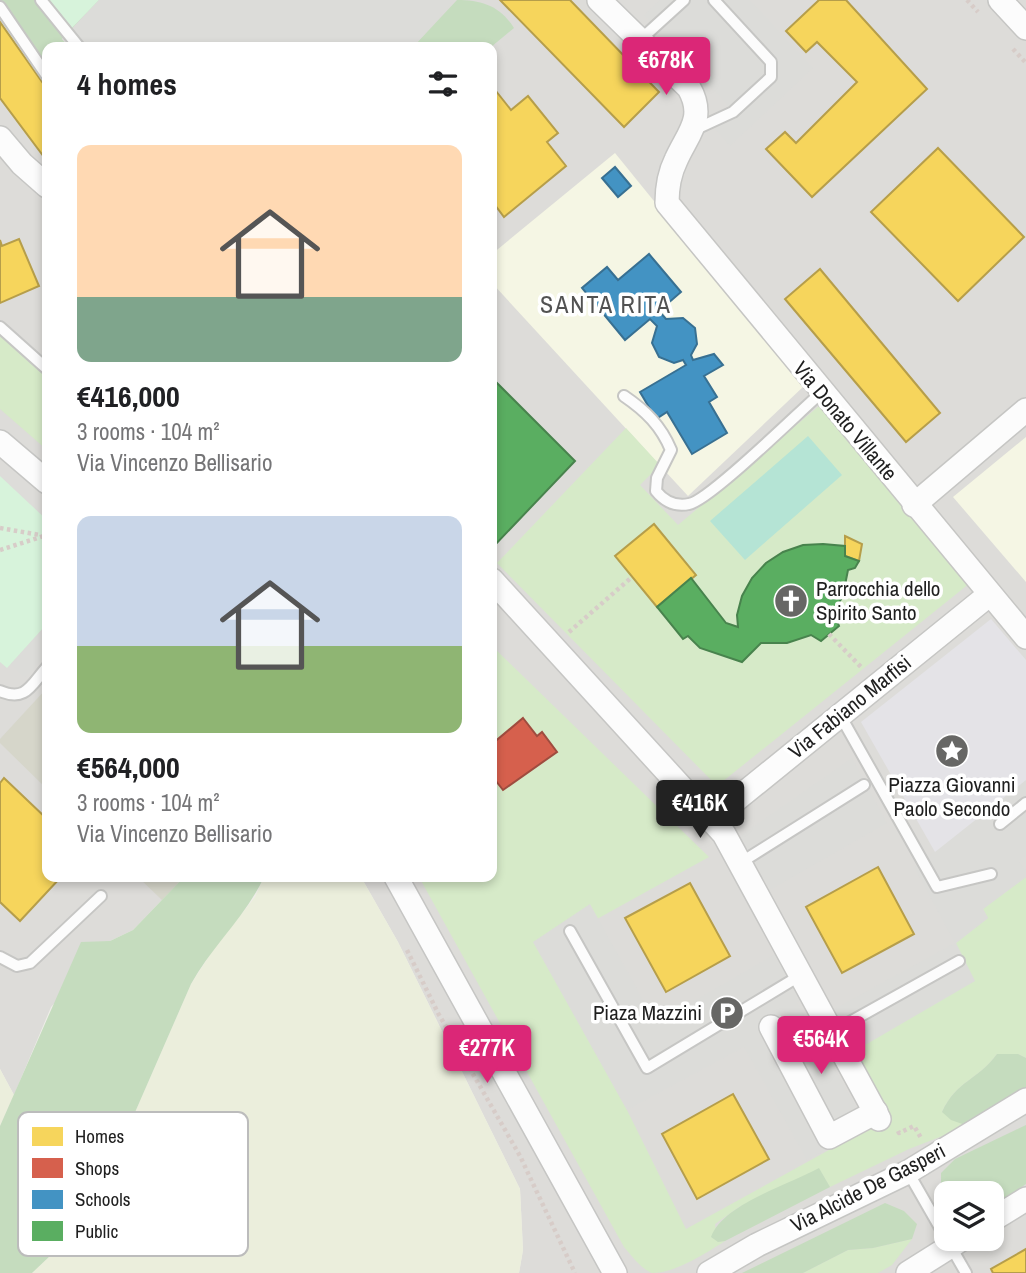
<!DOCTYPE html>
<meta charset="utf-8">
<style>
body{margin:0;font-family:"Archivo Narrow",sans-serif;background:#f6f6f6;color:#202124;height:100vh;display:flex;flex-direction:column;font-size:26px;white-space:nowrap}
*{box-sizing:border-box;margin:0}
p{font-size:23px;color:#757577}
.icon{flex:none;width:38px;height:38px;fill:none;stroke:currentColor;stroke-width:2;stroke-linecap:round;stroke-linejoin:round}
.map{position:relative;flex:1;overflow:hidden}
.drawer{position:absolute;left:42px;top:42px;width:455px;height:840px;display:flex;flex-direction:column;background:#fff;border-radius:14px;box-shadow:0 4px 10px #0003}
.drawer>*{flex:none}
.controls{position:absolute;left:934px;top:1181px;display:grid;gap:14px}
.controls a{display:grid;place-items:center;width:70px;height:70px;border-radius:14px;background:#fff;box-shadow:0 4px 10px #0003;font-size:35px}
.price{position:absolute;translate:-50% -60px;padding:0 16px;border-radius:7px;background:#db2777;color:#fff;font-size:23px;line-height:46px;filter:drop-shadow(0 2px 4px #0008)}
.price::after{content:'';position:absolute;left:50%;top:42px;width:21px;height:16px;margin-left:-10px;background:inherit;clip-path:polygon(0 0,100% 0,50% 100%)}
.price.active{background:#222;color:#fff}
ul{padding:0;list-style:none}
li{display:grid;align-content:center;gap:14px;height:371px;padding:0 35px}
li span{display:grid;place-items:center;height:217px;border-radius:14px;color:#555}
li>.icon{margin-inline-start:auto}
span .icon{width:126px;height:126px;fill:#fffc;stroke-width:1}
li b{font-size:30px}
h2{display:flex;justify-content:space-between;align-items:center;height:84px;padding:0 35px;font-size:30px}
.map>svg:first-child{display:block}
.residential{fill:#dddcd9;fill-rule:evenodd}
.education{fill:#f5f6e4}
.construction{fill:#d6d6ca}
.farmland{fill:#ebeedc}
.grass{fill:#d6eac8}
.forest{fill:#c5dcbe}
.park{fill:#d7f3db}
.pitch{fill:#b5e4d5}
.parking{fill:#dcdcd9}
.plaza{fill:#e4e3e7}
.homes{fill:#f6d55c;stroke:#b69e4a;stroke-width:2}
.shops{fill:#d6604d;stroke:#9f4c3f;stroke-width:2}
.schools{fill:#4393c3;stroke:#387092;stroke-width:2}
.public{fill:#5aae61;stroke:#48834d;stroke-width:2}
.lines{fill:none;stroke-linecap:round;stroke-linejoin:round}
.lane-casing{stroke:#c6c6c4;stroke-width:14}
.street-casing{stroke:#c6c6c4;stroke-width:26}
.path{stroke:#d7ccc8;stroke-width:4.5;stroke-dasharray:3.5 3.5;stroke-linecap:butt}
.lane{stroke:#fcfcfc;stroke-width:10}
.street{stroke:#fcfcfc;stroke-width:23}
.labels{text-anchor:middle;stroke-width:7;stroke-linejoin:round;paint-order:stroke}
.street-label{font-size:21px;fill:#1f1f1f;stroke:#fff}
.poi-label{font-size:21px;fill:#1f1f1f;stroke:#fff;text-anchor:start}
.quarter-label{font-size:24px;letter-spacing:2px;fill:#525252;stroke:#fff}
.key{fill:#fff;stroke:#bcbcbc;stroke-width:2}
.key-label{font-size:19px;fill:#1f1f1f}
</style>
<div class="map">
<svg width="1026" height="1273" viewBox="0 0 1026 1273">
<rect width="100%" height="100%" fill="#eeede8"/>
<path class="residential" d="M0,0H1026V1273H519L523,1250L520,1189L398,942L361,877H492V47H47V877H184L133,930L110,941L51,1007L14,1095L0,1069ZM947,1194H992V1239H947Z"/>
<g class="education">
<polygon points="615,153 804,386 688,496 492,283 492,254"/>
<polygon points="1026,437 1026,582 953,497"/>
</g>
<g class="construction">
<polygon points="47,688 47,789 0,743 0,739"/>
<polygon points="138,877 184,877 162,900"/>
</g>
<g class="farmland">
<polygon points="264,877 361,877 398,942 520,1189 523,1250 519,1273 32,1273 88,1220 191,984 213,950 255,897"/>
<polygon points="0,1069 14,1095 0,1126"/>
</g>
<g class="grass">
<polygon points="0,335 47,377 47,450 0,409"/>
<polygon points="819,406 970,583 717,786 497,563 626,428 660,465 640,485 678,525"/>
<path d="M492,646L709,857L597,919L590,905L534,942L627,1110L686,1229L885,1119L848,1055L956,943L988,918L983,909L1026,877V1058L1018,1054H997C977,1081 957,1080 942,1112L968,1126L909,1149L830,1187L819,1169L739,1207L715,1224L718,1242L725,1241C706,1253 676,1273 652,1273C641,1269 631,1255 624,1247L419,877H492Z"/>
<polygon points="912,1239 892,1265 878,1273 803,1273 848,1250 873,1248"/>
</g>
<g class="forest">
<polygon points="0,0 99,0 62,39 69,47 47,47 47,68"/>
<path d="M457,0C482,0 500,6 514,28L491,47H413Z"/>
<path d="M184,877H264C246,916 212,946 191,984L88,1220L32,1273H0V1126L81,942L110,941L133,930Z"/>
<path d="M997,1054H1018L1026,1058V1093L968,1126L951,1120L942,1112C957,1080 977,1081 997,1054Z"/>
<polygon points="1026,1125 1026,1184 1007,1197 992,1201 992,1194 947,1193 941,1185 941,1173 955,1159"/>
<path d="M819,1168L830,1187L725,1241L718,1242L711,1237C723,1204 788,1185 819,1168Z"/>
<polygon points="885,1203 904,1211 917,1224 912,1239 873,1248 848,1250 803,1273 742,1273"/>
</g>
<g class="park">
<polygon points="49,0 99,0 71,29"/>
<polygon points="0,476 47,520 47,624 7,668 0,662"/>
</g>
<polygon class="pitch" points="808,436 842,475 745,560 710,521"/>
<g class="parking">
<polygon points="99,0 453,0 454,1 413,47 69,47 62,39"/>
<polygon points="660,0 750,0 813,68 730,146 715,129 733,111 644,15"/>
<polygon points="47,624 47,653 25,677 11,664"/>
<polygon points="852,758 887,823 770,890 740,836"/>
<polygon points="1026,780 1026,855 1019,861 1026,871 1026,877 983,909 988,918 956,943 975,981 848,1055 825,1014 955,943 914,867"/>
<polygon points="590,904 656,1023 775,954 802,999 797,1003 868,1128 807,1160 744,1047 627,1110 533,942"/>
</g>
<polygon class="plaza" points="991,619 1026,660 1026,780 935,852 861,722"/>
<g class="homes">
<polygon points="500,0 570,0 659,92 624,127"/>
<polygon points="819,0 846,0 927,89 812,197 766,149 785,132 796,143 857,82 817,42 806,52 786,31"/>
<polygon points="0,22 47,89 47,161 0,98"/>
<polygon points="492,86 511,110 528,96 558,133 547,142 566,166 504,217 492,201"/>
<polygon points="938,148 1024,237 958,301 871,212"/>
<polygon points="19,239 39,286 0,303 0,240 2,246"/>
<polygon points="820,269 940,413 906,442 785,299"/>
<polygon points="654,524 696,575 657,607 615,556"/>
<polygon points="845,536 862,544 859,561 845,556"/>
<polygon points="4,778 47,819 47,877 61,877 20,921 0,902 0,783"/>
<polygon points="878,867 914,934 842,973 806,907"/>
<polygon points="690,883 730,956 666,992 625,918"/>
<polygon points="733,1094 769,1159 697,1199 662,1134"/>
<polygon points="1026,1249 1026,1273 993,1273 991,1269"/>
</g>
<polygon class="shops" points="523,718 537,736 542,732 557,752 503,790 492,776 492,744"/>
<g class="schools">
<polygon points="615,167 631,186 618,197 602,178"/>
<polygon points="649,254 681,292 659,311 666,319 683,318 695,328 697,344 691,355 693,360 714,354 723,365 704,376 717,397 709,402 727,433 692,454 667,412 656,419 640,392 686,365 683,360 674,363 659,357 652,343 657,326 650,319 625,340 582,288 607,267 618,280"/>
</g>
<g class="public">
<polygon points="492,378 575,461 492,548"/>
<polygon points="823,544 845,546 845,556 859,561 855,568 848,570 843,595 834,613 839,626 821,641 811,635 787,643 761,643 742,662 700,648 688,636 683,639 657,607 691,578 726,623 738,627 737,615 742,596 752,578 766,563 783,552 803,545"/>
</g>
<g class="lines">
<g class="lane-casing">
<g id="lane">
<polyline points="41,0 79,47"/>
<polyline points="0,7 47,76"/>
<polyline points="640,40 684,0"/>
<polyline points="694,130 733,112 771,77 771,62 714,0"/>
<polyline points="0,327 47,369"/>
<path d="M624,396C646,411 661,426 671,450L657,478L656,491C664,501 674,507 689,504C709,501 800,411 822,392"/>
<path d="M0,691C26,702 31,685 47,667"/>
<polyline points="840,715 937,887 991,874"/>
<polyline points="1000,824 1026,803"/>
<polyline points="740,863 864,785"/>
<polyline points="570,931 647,1068 801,975"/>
<polyline points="0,957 17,966 30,963 101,896"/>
<polyline points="832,1032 959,961"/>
<polyline points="908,1172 966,1273"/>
</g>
</g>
<g class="street-casing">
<g id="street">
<path d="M599,0L689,88C706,118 688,133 676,160C669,174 667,188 667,203L1026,637"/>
<polyline points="1000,0 1026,28"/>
<polyline points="0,138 22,164 47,186"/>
<polyline points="0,442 47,482"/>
<polyline points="914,505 1026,410"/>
<polyline points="492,580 724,834 879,1119"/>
<polyline points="711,820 990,594"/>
<polyline points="396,877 615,1273"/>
<polyline points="771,1027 829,1137 876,1112"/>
<polyline points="992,1220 1026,1199"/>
<polyline points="709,1273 757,1245 908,1172 1026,1100"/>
<polyline points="908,1273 962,1239"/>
</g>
</g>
<g class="path">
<polyline points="967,0 978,12"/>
<polyline points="1013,49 1026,63"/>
<polyline points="0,528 40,535"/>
<polyline points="0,550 47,535"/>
<polyline points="569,632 632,577"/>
<polyline points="829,634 863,669"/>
<polyline points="407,950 438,1013 520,1156 575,1273"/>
<polyline points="898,1131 899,1133 914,1126 921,1138"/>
</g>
<use href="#lane" class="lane"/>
<use href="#street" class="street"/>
</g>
<defs>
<g id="church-disc" transform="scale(1.75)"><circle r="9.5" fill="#676765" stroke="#fff"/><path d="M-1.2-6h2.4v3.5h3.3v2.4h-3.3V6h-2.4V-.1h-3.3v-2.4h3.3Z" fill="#fff"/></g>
<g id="sight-disc" transform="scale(1.75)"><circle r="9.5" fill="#676765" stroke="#fff"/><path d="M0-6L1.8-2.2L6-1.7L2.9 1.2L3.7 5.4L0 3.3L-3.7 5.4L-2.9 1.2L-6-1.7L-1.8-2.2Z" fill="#fff"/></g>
<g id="parking-disc" transform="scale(1.75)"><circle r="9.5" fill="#676765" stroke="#fff"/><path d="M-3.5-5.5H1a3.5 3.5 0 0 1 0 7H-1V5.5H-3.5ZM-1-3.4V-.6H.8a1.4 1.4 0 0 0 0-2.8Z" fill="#fff"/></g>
</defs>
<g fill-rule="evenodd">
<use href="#church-disc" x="791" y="601"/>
<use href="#sight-disc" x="952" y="751"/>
<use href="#parking-disc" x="727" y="1013"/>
</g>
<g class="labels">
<g class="street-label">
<text transform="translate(845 421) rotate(50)" y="7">Via Donato Villante</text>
<text transform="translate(850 707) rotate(-39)" y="7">Via Fabiano Marfisi</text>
<text transform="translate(868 1188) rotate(-27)" y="7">Via Alcide De Gasperi</text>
</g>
<g class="poi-label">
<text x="816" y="596">Parrocchia dello<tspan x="816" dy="24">Spirito Santo</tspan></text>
<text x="952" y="792" text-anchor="middle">Piazza Giovanni<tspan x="952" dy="24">Paolo Secondo</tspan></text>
<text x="702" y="1020" text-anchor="end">Piaza Mazzini</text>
</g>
<g class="quarter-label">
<text x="606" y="313">SANTA RITA</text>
</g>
</g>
<rect x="18" y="1112" width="230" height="144" rx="10" class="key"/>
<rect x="32" y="1127" width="31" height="19" fill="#f6d55c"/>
<rect x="32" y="1158" width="31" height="20" fill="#d6604d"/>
<rect x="32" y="1190" width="31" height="19" fill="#4393c3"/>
<rect x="32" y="1221" width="31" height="20" fill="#5aae61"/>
<g class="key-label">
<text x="75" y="1143">Homes</text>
<text x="75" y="1175">Shops</text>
<text x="75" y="1206">Schools</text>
<text x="75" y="1238">Public</text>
</g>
</svg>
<div class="controls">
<a><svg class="icon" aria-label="layers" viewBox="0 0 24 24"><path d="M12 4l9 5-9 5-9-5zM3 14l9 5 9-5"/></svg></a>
</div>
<b class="price" style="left:666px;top:97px">€678K</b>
<b class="price active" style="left:700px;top:840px">€416K</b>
<b class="price" style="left:821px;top:1076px">€564K</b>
<b class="price" style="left:487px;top:1085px">€277K</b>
<section class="drawer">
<h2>4 homes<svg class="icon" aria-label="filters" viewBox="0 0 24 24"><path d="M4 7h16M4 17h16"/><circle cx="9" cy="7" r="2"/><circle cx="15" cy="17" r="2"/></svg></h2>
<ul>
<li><span style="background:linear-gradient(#ffd9b3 70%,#7fa58c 0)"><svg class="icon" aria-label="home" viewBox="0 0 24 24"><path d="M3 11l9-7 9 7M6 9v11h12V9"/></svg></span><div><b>€416,000</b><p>3 rooms · 104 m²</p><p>Via Vincenzo Bellisario</p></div></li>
<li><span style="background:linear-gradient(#c9d6e8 60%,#8fb573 0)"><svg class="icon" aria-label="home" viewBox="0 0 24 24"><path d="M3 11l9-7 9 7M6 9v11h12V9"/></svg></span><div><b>€564,000</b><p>3 rooms · 104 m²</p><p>Via Vincenzo Bellisario</p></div></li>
</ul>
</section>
</div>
